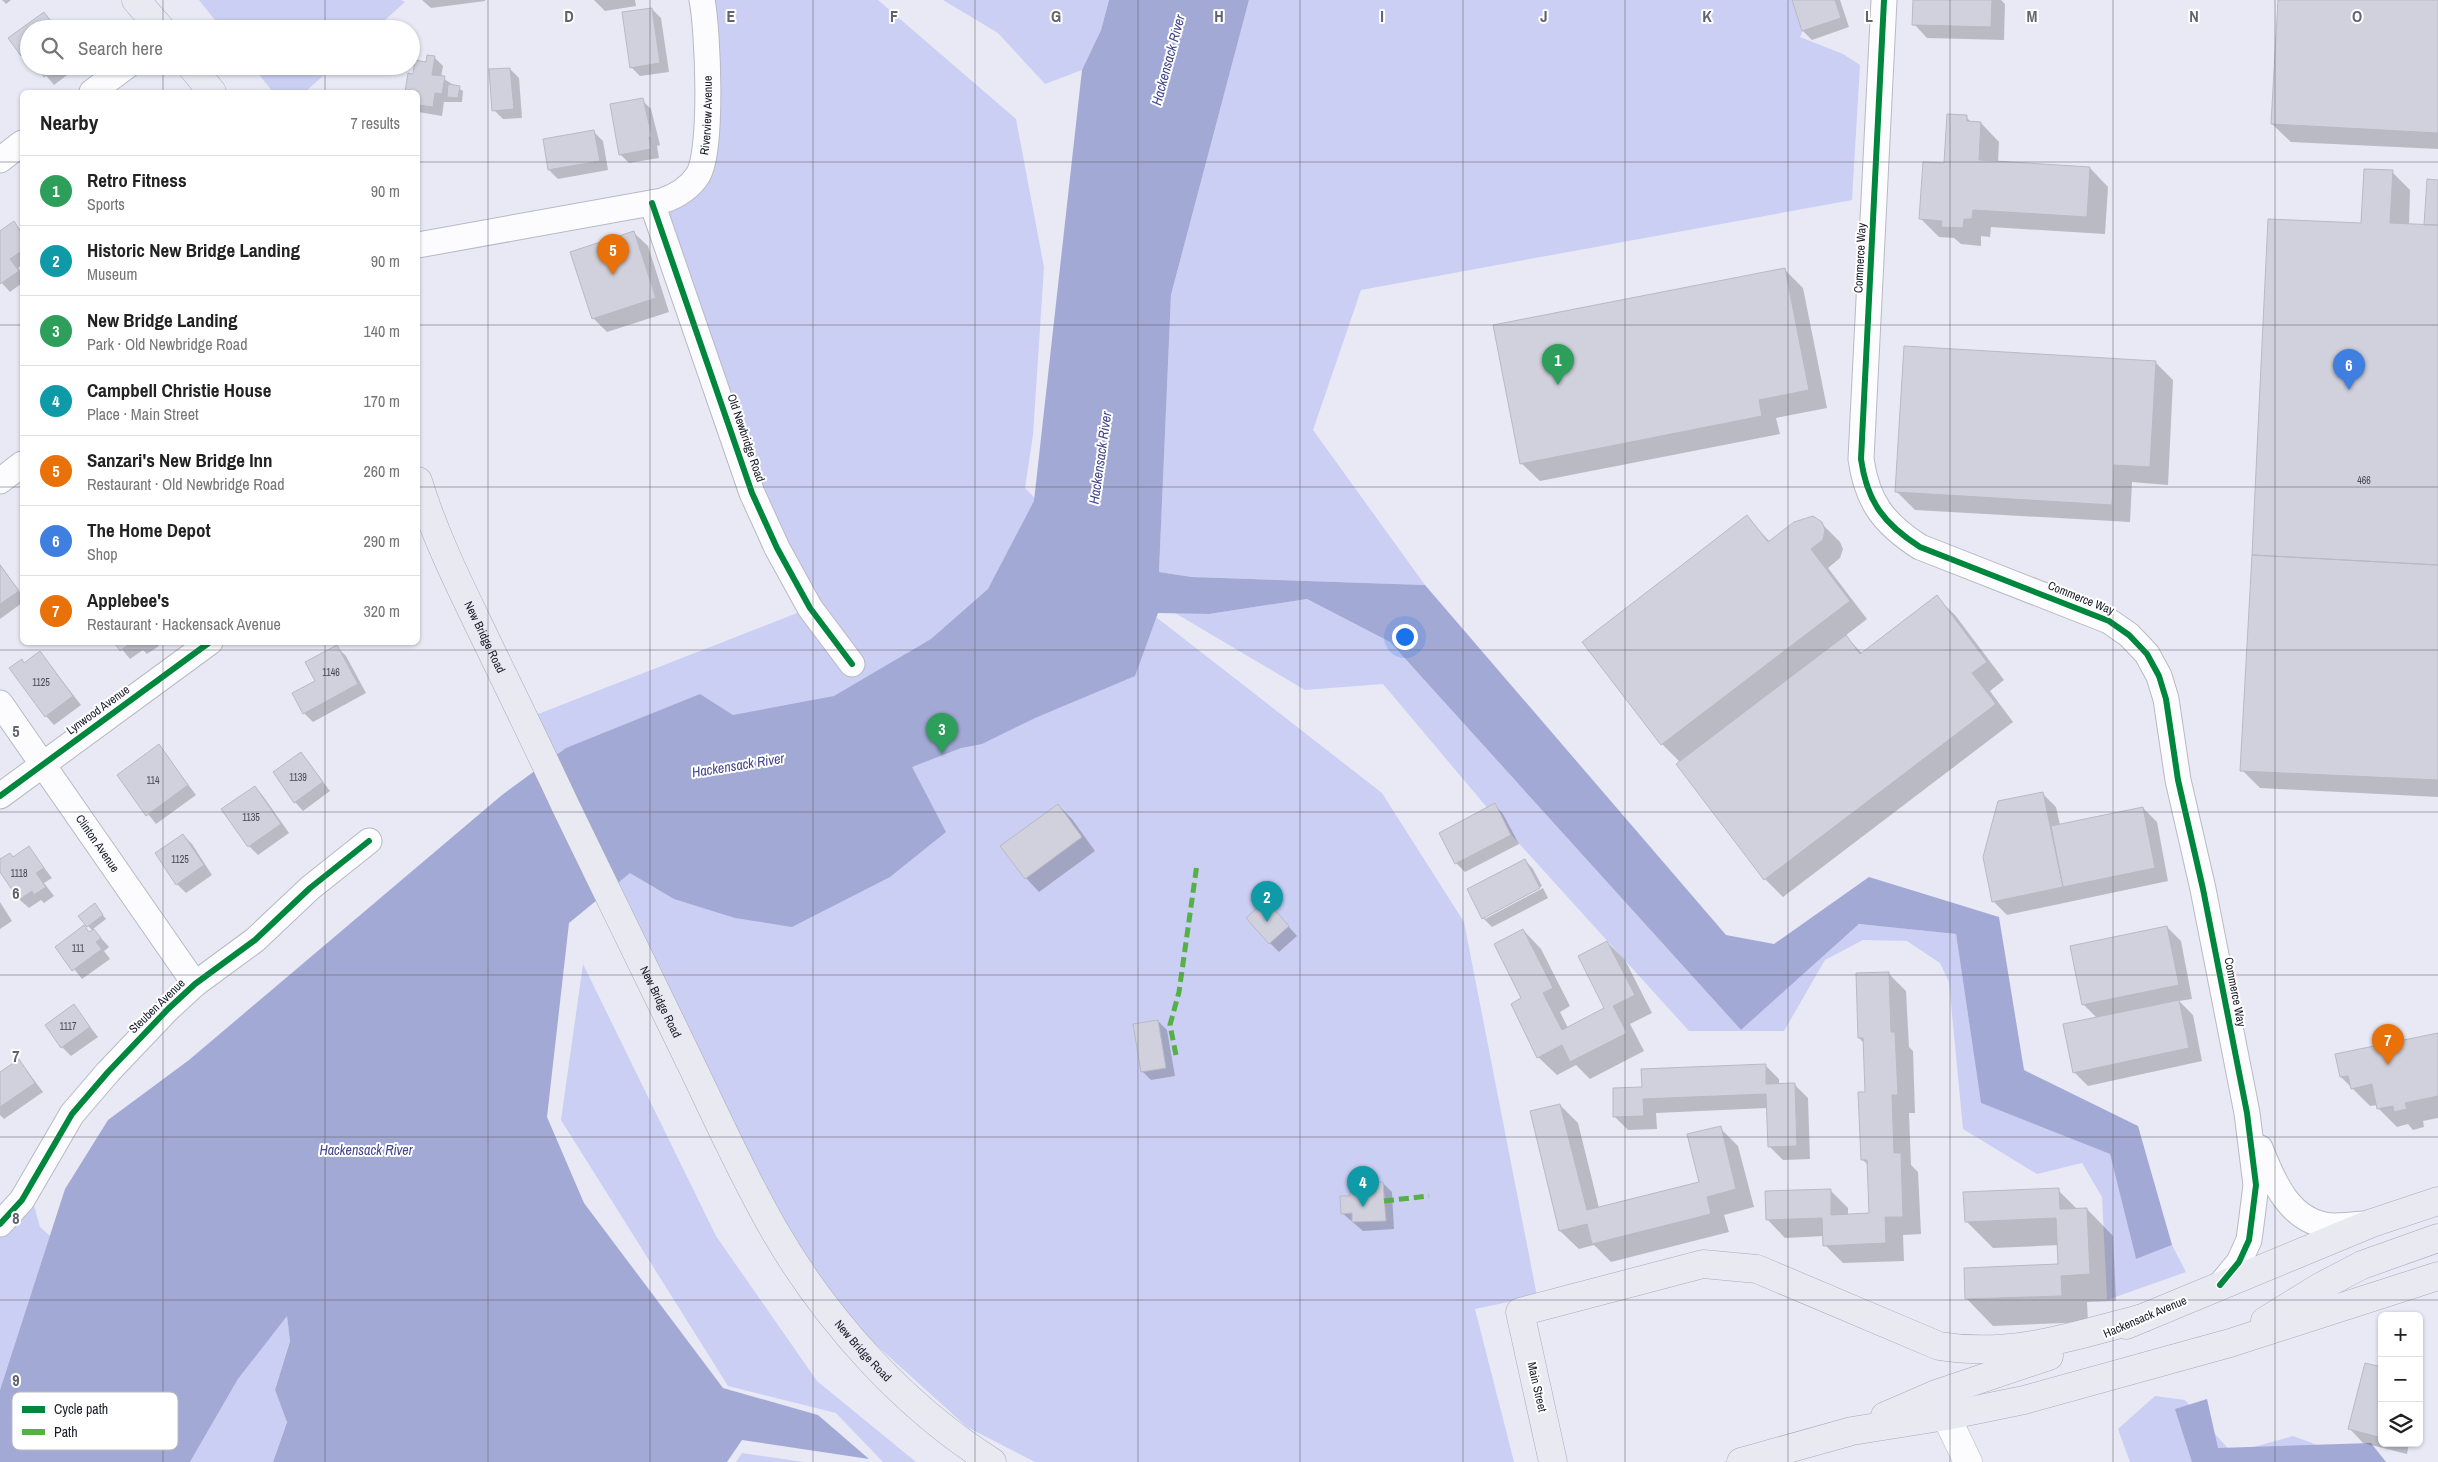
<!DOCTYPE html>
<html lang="en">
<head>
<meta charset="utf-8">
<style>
	:root { --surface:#fff; --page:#f2f2f2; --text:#222; --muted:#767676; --line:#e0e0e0; --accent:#0f766e }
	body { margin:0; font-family:"Archivo Narrow",sans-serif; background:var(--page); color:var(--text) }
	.controls { position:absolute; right:15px; bottom:15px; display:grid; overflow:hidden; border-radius:8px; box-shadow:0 1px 4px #0004 }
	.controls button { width:45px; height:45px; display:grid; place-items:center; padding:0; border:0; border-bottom:1px solid var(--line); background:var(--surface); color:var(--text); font:25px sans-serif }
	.you { position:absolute; left:1404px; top:636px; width:18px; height:18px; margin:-12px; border:4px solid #fff; border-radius:50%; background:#1a73e8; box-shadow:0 0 0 8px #1a73e833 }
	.badge { display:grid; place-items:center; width:32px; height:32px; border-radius:50%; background:var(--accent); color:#fff; font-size:16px; font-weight:700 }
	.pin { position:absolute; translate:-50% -41px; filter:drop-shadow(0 1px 2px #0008) }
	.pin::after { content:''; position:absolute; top:26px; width:18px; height:15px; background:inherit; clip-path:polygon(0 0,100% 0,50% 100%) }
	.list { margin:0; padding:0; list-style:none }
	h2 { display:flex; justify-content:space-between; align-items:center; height:65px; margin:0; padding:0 20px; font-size:21px }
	h2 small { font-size:16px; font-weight:400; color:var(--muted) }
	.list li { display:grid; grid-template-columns:32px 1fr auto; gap:15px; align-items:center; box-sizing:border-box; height:70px; padding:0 20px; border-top:1px solid var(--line) }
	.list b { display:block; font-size:19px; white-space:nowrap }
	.list p { margin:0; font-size:16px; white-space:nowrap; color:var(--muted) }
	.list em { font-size:16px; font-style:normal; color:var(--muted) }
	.icon { flex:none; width:28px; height:28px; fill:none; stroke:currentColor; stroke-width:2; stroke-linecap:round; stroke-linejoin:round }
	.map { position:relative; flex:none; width:2438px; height:1462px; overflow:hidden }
	.search { position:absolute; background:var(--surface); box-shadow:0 1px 4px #0004; left:20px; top:20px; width:400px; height:55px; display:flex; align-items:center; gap:12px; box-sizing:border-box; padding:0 18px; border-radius:28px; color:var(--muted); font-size:19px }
	.panel { position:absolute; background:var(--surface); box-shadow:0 1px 4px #0004; left:20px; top:90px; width:400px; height:555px; border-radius:8px }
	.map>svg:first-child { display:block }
	.green { fill:#cbcff3 }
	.water { fill:#a3a9d5 }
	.shadow { fill:#0003 }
	.building { fill:#d0d1dd; stroke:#b8b9c5 }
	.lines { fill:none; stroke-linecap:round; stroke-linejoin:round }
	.minor-casing { stroke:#b8b9c5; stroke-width:27 }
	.tertiary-casing { stroke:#b8b9c5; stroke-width:29 }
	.primary-casing { stroke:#a8a9b9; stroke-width:29 }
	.minor { stroke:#fcfcfe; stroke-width:25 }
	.tertiary { stroke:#fcfcfe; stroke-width:28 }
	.primary { stroke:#e9e9f1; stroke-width:28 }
	.quiet { stroke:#55b145; stroke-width:5; stroke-dasharray:10 5; stroke-linecap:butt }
	.cycleway-casing { stroke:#fff; stroke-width:9 }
	.cycleway { stroke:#00873e; stroke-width:6 }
	.grid { fill:none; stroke:#61636f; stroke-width:1; stroke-opacity:0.55 }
	.labels { text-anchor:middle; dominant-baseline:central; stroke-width:4; stroke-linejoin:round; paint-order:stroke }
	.number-label { font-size:10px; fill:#474854 }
	.street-label { font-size:12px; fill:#191b27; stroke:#fff }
	.water-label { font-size:14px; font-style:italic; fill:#42458d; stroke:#fff }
	.key { fill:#fff; stroke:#babbbe; stroke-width:1 }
	.key-label { font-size:14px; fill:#191b27 }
	.grid-label { font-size:16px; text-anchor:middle; font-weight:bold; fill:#61636f; stroke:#fff; stroke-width:4; stroke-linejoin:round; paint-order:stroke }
</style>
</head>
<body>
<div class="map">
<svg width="2438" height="1462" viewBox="0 0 2438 1462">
	<rect width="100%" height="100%" fill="#e8e9f5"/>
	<path class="green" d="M199 0H401L405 2 375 29H222Z
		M702 0H878L1016 119 1044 267 1033 435 1025 488 1138 603 1382 793 1464 922 1537 1296 1475 1309 1514 1462H1035L967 1427 863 1333 779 1222 533 716 810 608 652 203 699 174Z
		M943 0H1109L1101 30 1082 70 1045 84 998 33Z
		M1249 0H1816L1800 37 1843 54 1860 65 1852 200 1361 290 1313 430 1425 585 1192 577 1159 572 1171 295Z
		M252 66H334L305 92H273Z
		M1307 599 1390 642 1741 1030 1859 924 1956 934 1981 1103 2110 1154 2136 1259 2172 1245 2186 1272 2107 1300 2102 1197 2082 1163 2037 1174 1963 1129 1949 982 1940 963 1907 941 1863 940 1825 960 1784 1031H1689L1495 817 1383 684 1305 690 1175 613 1209 614Z
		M583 964 716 1236 817 1381 916 1462H883L836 1413 728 1386 561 1120Z
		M33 1202 40 1227 50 1236 0 1390V1234Z
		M287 1315 290 1340 275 1390 287 1421 273 1462H190L238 1379Z
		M2155 1396 2185 1400 2232 1453 2293 1436 2363 1462H2130L2118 1429Z
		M742 1453 804 1462H736Z"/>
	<path class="water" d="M1109 0H1249L1171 295 1159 572 1192 577 1425 585 1726 935 1774 944 1869 877 1999 917 2024 1070 2138 1126 2172 1245 2136 1259 2110 1154 1981 1103 1956 934 1859 924 1741 1030 1390 642 1307 599 1209 614 1158 613 1135 676 1035 718 982 744 961 748 912 767 946 832 890 877 792 927 735 918 674 899 630 873 569 923 547 1117 584 1203 723 1388 818 1415 869 1459 742 1440 727 1462H273L287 1422 275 1390 290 1341 287 1316 238 1379 190 1462H0V1390L65 1189 108 1120 189 1060 502 795 566 748 700 694 733 715 834 696 931 639 988 589 1034 501 1082 70 1101 30Z
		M2207 1399 2218 1448 2371 1443 2386 1462H2192L2175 1409Z"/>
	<path class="shadow" d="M2 0H11L6 4Z
		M422 0H485V1L431 8Z
		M594 0H635L636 6 605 11Z
		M1793 0H1840L1849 27 1812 40 1803 31Z
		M1933 0H2001L2005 4 2004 40 1927 38 1914 24Z
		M2280 0H2438V149L2291 142 2272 124Z
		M652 9 661 18 669 72 640 76 631 67Z
		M44 14 58 29H29V62L10 39Z
		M434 57 443 66 441 77 463 91 462 102H444L442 116 418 112V92H406L409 74 414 75Z
		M38 66H79L54 85Z
		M510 69 519 78 522 118 503 119 494 110Z
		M642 100 651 109 660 145 657 146 659 158 629 163 620 154Z
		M1966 117 1972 123H1981L1999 142 1998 163 2090 168 2108 187 2105 234 1991 227 1990 237 1981 236V246L1961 244 1954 238 1939 237 1921 219Z
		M594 132 603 141 608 170 558 179 549 170 544 140Z
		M2392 172 2410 190 2409 225 2425 226 2438 181V797L2260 788 2242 770 2362 225Z
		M14 223 22 232V265L18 268 22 274V283L10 292 0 281V232Z
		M634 233 648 246 669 312 607 332 593 318Z
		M1785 270 1803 288 1827 408 1776 418 1780 434 1540 481 1521 463Z
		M2155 362 2173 380 2168 485 2132 482 2130 522 1915 510 1897 492Z
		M1747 517 1770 542 1821 523 1840 542 1843 549 1840 558 1828 568 1867 619 1845 636 1862 653 1936 597 1955 615 2004 680 1990 691 2013 722 1783 897 1765 879 1678 765 1681 763 1662 744Z
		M0 564 22 595V603L0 619Z
		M116 642H156L159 646 147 654 143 650 130 659Z
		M337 647 346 656 366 693 313 722 304 713Z
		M40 652 81 705 54 725 46 716 25 664Z
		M159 746 196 795 156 824 118 776Z
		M301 753 330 791 303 811 295 802Z
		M255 787 263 796 289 833 258 855 249 846Z
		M2043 794 2056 807 2060 825 2143 808 2157 822 2168 881 2007 915 1993 901Z
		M1058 805 1072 819 1095 851 1039 892 1026 878Z
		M1495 805 1503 814 1519 844 1465 872 1456 863 1441 833Z
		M183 835 192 844 212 875 186 893 177 884Z
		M29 848 52 878 44 883 54 896 44 903 41 900 29 908 20 900 0 870V861L14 858Z
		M1525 860 1533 869 1542 886 1485 916V919L1543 888 1548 898 1492 927 1483 918Z
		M0 902 12 921 0 929Z
		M95 905 106 919 93 929 109 947 104 951 110 959 82 979 57 947 93 931 88 926Z
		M1275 911 1297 936 1279 952 1270 943Z
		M2167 927 2181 941 2192 999 2179 1001 2193 1015 2202 1061 2088 1086 2074 1072 2097 1018 2083 1004Z
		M1523 930 1541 949 1570 1006 1560 1012 1568 1028 1606 1009 1607 942 1625 960 1652 1013 1630 1024 1644 1051 1590 1079 1576 1065 1557 1075 1538 1057 1523 999Z
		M1888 973 1906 991 1909 1047 1913 1051 1915 1113H1909L1911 1165 1918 1172 1921 1234 1903 1235 1904 1261 1843 1263 1825 1245 1824 1236 1785 1238 1767 1219 1830 1190 1848 1208V1215L1871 1214 1869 1166 1862 1159 1866 1093 1864 1043 1859 1038Z
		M74 1006 98 1037 71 1056 62 1047Z
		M1158 1021 1167 1030 1175 1076 1151 1080 1142 1071Z
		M2438 1034V1118L2423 1121 2424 1127 2413 1130 2408 1124 2397 1127 2378 1108V1105L2370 1106 2341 1077Z
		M19 1060 43 1092 4 1119 0 1115V1073Z
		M1765 1065 1779 1079V1084H1794L1808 1098 1810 1159 1783 1160 1769 1146 1767 1108 1656 1113 1657 1129 1628 1130 1615 1117 1643 1088Z
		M1560 1105 1578 1123 1599 1208 1701 1183 1720 1128 1738 1146 1754 1207 1724 1215 1729 1232 1611 1262 1594 1245 1579 1249 1560 1231Z
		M1383 1183 1392 1192 1394 1229 1363 1231 1342 1213 1352 1197Z
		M2058 1190 2078 1210 2087 1209 2113 1236 2116 1301 2087 1302 2088 1322 1993 1326 1967 1299 2060 1265 2059 1245 1993 1248 1966 1221Z
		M2382 1368V1443H2409L2407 1454 2363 1443 2350 1429Z
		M2419 1385 2423 1389 2419 1403Z"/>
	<path class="building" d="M1792 0H1835L1841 18 1802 31Z
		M1913 0H1992L1991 27 1912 25Z
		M2278 0H2438V133L2271 124Z
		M652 8 660 63 630 68 622 12Z
		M44 12 57 29H29V56L26 52 21 56 8 38Z
		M427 55 435 56 432 75 445 76 442 94 435 93 433 107 418 105V92H405L408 73 413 74 415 60 426 62Z
		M37 66H59L44 77Z
		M510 68 514 109 492 111 489 69Z
		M448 84 460 86 458 98 447 97Z
		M643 98 652 137H649L651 149 619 155 610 104Z
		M1947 114 1967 115V121L1981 122 1979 160 2090 167 2087 217 1973 210 1972 219H1964L1963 228 1941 227 1942 221 1919 219 1923 162 1944 163Z
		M594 130 600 161 548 170 543 139Z
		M2364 169 2393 170 2390 223 2438 225V565L2252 555 2268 219 2361 223Z
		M2427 179 2438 180V225H2424Z
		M14 221 22 234V251L10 259 19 271 0 284V231Z
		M634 231 656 298 592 319 570 252Z
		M1785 268 1809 390 1759 400 1762 416 1520 464 1493 325Z
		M1904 346 2156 361 2150 467 2114 465 2112 505 1895 492Z
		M1747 515 1768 542 1794 522 1813 516 1822 522 1825 530 1823 540 1811 549 1850 601 1661 745 1582 642Z
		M2252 555 2438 565V780L2240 771Z
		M0 565 19 591 0 604Z
		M1937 595 1987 662 1972 673 1996 704 1764 880 1676 764 1846 635 1860 654Z
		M114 642H132L120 651Z
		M337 645 358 684 303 714 292 693 315 681 305 662Z
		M40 651 73 696 45 717 9 668 22 659 24 663Z
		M159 744 188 785 146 816 117 775Z
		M301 752 323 782 294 803 273 772Z
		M255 786 281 824 248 847 221 809Z
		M2043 792 2063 887 1992 902 1983 857 1998 801Z
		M1495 803 1511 835 1455 864 1439 833Z
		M1058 804 1082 837 1025 879 1000 846Z
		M2143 807 2155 868 2063 887 2051 826Z
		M183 834 204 865 176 885 155 853Z
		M29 846 44 868 36 873 46 887 34 895 32 891 19 900 0 872V859L10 853 13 857Z
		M1525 859 1540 888 1482 919 1467 889Z
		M1266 900 1289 926 1269 944 1246 918Z
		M95 903 103 915 87 927 78 916Z
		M84 925 89 932 94 929 101 938 96 942 102 949 72 971 55 947Z
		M2167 926 2179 985 2082 1005 2070 946Z
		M1523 929 1553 988 1543 993 1562 1030 1604 1008 1578 956 1607 941 1635 995 1613 1006 1627 1033 1570 1062 1562 1045 1537 1058 1511 1004 1521 998 1494 944Z
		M1889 972 1891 1032H1895L1898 1095H1892L1894 1153H1901L1903 1217H1885L1886 1243 1823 1246 1822 1218 1766 1220 1765 1191 1831 1189V1215L1869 1213 1867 1160H1861L1858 1092H1865L1863 1038H1858L1856 973Z
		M2179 1000 2189 1048 2073 1073 2063 1024Z
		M74 1004 90 1027 61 1048 45 1025Z
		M1158 1020 1166 1068 1141 1072 1133 1024Z
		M2438 1033V1096L2405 1103 2407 1109 2394 1112 2393 1106 2377 1109 2372 1084 2351 1089 2348 1076 2340 1077 2335 1054Z
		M19 1059 35 1083 0 1107V1072Z
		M1766 1064V1084L1795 1083 1797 1146 1768 1147 1766 1094 1643 1099 1644 1116 1613 1117V1088L1642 1087 1641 1069Z
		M1560 1104 1587 1210 1699 1182 1687 1134 1721 1126 1736 1189 1707 1197 1711 1214 1592 1244 1587 1224 1559 1231 1530 1111Z
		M1383 1182 1386 1221 1352 1222V1213L1341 1214 1340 1196H1350V1184Z
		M2059 1188 2060 1209 2087 1208 2090 1274 2061 1276 2062 1296 1965 1299 1964 1268 2058 1264 2056 1218 1965 1222 1963 1192Z
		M2365 1363 2382 1367V1438L2348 1429Z"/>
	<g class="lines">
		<g class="minor-casing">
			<g id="minor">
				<path d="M1884 0 1861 459C1867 502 1884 524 1920 547L2109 621 2129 635 2147 654 2159 676 2166 699 2178 780 2203 889 2247 1113 2256 1185 2252 1217 2249 1240 2239 1262 2220 1285"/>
				<path d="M92 92 127 66"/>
				<path d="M0 160 22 143"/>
				<path d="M652 203 752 493 777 548 810 608 852 664"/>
				<path id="s1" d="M418 245 662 201C677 196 689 189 698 175 713 151 708 30 702 0"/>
				<path d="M0 481 22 464"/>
				<path id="s2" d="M0 703 195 984"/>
				<path d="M0 796 210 642"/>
				<path d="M2260 1148C2273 1181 2290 1224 2333 1226 2343 1226 2354 1225 2364 1224"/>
				<path d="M0 1224 22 1200 72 1114 108 1072 168 1009 195 984 255 940 310 888 369 841"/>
			</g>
		</g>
		<g class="tertiary-casing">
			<path id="tertiary" d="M1946 1416 1968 1462"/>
		</g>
		<g class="primary-casing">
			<g id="primary">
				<path d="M136 0 161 29"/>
				<path d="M191 66 212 92"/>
				<path id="s3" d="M418 481C435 537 461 588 486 640 513 696 540 751 566 807 607 892 648 977 690 1062 717 1118 742 1174 773 1228 825 1319 903 1406 992 1462"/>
				<path d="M2265 1321 2320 1287 2362 1265 2438 1238"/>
				<path d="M2126 1325 2372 1223 2438 1201"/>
				<path d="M1885 1416 1936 1394 2049 1356"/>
				<path d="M1553 1462 1520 1312 1703 1264 1757 1269 1939 1346C2013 1358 2073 1336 2143 1318"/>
				<path d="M1741 1462 1852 1431 1946 1416 2024 1400 2230 1343 2438 1276"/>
			</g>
		</g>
		<use href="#minor" class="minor"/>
		<use href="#tertiary" class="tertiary"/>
		<use href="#primary" class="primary"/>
		<path class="quiet" d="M1176 1055 1170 1025 1179 992 1197 864
			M1384 1201 1429 1196"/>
		<g class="cycleway-casing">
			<path id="cycleway" d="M1884 0 1861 459C1867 502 1884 524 1920 547L2109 621 2129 635 2147 654 2159 676 2166 699 2178 780 2203 889 2247 1113 2256 1185 2252 1217 2249 1240 2239 1262 2220 1285
				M652 203 752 493 777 548 810 608 852 664
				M0 796 210 642
				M0 1224 22 1200 72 1114 108 1072 168 1009 195 984 255 940 310 888 369 841"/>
		</g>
		<use href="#cycleway" class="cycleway"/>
	</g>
	<path class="grid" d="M163 0V29M325 0V29M488 0V1462M650 0V1462M813 0V1462M975 0V1462M1138 0V1462M1300 0V1462M1463 0V1462M1625 0V1462M1788 0V1462M1950 0V1462M2113 0V1462M2275 0V1462M163 66V92M325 66V92M0 162H22M418 162H2438M0 325H22M418 325H2438M0 487H22M418 487H2438M163 642V1462M325 642V1462M0 650H2438M0 812H2438M0 975H2438M0 1137H2438M0 1300H2438"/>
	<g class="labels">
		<g class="number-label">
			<text x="2364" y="480">466</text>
			<text x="331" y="672">1146</text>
			<text x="41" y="682">1125</text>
			<text x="298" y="777">1139</text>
			<text x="153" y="780">114</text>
			<text x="251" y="817">1135</text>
			<text x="180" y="859">1125</text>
			<text x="19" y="873">1118</text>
			<text x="78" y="948">111</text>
			<text x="68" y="1026">1117</text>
		</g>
		<g class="street-label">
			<text stroke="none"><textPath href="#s1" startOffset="354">Riverview Avenue</textPath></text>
			<text transform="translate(1860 258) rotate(-87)">Commerce Way</text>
			<text transform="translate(746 438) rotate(71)">Old Newbridge Road</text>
			<text transform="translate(2081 598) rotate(22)">Commerce Way</text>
			<text stroke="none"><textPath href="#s3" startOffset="170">New Bridge Road</textPath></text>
			<text transform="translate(98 710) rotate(-36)">Lynwood Avenue</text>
			<text stroke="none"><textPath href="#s2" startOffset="171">Clinton Avenue</textPath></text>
			<text transform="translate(2235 992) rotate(79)">Commerce Way</text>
			<text stroke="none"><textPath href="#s3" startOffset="575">New Bridge Road</textPath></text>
			<text transform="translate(157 1006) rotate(-44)">Steuben Avenue</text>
			<text transform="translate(2145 1317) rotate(-23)">Hackensack Avenue</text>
			<text stroke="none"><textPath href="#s3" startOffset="980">New Bridge Road</textPath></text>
			<text transform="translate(1537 1387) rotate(77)">Main Street</text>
		</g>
		<g class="water-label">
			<text transform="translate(1168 60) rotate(-75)">Hackensack River</text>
			<text transform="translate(1100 458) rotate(-82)">Hackensack River</text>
			<text transform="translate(738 765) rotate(-9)">Hackensack River</text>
			<text x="366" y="1150">Hackensack River</text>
		</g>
	</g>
	<rect x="12" y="1392" width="166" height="58" rx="8" class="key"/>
	<rect x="22" y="1406" width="23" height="7" fill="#00873e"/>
	<rect x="22" y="1429" width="23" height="6" fill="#55b145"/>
	<g class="key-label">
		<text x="54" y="1414">Cycle path</text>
		<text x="54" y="1437">Path</text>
	</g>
	<g class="grid-label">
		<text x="569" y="22">D</text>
		<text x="731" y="22">E</text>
		<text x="894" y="22">F</text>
		<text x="1056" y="22">G</text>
		<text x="1219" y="22">H</text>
		<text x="1382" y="22">I</text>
		<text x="1544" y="22">J</text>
		<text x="1707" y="22">K</text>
		<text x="1869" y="22">L</text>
		<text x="2032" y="22">M</text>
		<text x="2194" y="22">N</text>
		<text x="2357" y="22">O</text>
		<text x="16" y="737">5</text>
		<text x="16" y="899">6</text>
		<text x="16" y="1062">7</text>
		<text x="16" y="1224">8</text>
		<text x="16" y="1386">9</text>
	</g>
</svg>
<div class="controls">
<button>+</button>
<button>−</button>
<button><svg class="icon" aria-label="layers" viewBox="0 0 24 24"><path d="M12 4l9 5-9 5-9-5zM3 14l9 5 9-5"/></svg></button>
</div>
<div class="you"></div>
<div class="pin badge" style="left:1558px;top:385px;background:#2e9e5b">1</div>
<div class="pin badge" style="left:1267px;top:922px;background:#0f9aa8">2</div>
<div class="pin badge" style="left:942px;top:754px;background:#2e9e5b">3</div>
<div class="pin badge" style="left:1363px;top:1207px;background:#0f9aa8">4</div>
<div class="pin badge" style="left:613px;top:275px;background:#e8710a">5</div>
<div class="pin badge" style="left:2349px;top:390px;background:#3f7fe0">6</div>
<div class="pin badge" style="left:2388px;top:1065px;background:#e8710a">7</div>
<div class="search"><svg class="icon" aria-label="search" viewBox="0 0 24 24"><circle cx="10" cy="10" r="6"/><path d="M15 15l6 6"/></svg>Search here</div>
<section class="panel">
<h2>Nearby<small>7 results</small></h2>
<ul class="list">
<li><span class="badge" style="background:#2e9e5b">1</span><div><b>Retro Fitness</b><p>Sports</p></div><em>90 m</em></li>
<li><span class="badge" style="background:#0f9aa8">2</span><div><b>Historic New Bridge Landing</b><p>Museum</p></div><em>90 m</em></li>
<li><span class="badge" style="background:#2e9e5b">3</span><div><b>New Bridge Landing</b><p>Park · Old Newbridge Road</p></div><em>140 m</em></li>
<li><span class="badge" style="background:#0f9aa8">4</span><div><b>Campbell Christie House</b><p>Place · Main Street</p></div><em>170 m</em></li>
<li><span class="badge" style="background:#e8710a">5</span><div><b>Sanzari's New Bridge Inn</b><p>Restaurant · Old Newbridge Road</p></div><em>260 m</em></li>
<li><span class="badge" style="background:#3f7fe0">6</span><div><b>The Home Depot</b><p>Shop</p></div><em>290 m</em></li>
<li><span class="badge" style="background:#e8710a">7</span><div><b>Applebee's</b><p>Restaurant · Hackensack Avenue</p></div><em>320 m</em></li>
</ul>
</section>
</div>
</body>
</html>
